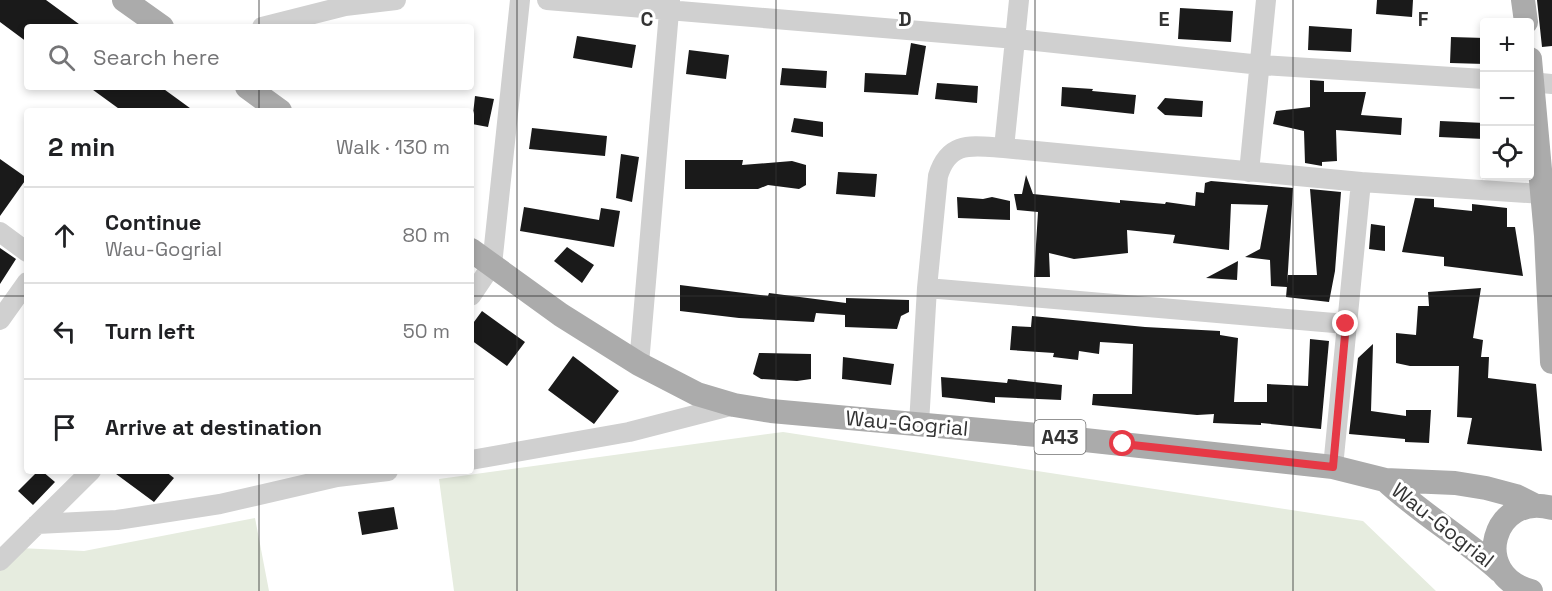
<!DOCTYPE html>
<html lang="en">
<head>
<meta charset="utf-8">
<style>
	:root { --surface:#fff; --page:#f6f6f6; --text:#202124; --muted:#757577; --line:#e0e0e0 }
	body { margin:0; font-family:"Space Grotesk",sans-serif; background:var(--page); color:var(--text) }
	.controls { position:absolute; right:18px; top:18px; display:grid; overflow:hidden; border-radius:6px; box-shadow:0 3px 9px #0003 }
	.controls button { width:54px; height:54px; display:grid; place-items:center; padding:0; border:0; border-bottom:2px solid var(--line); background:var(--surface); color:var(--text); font:30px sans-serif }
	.stop { position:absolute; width:18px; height:18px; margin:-14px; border:4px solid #e63946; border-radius:50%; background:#fff }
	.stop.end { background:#e63946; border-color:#fff; box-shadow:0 2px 6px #0008 }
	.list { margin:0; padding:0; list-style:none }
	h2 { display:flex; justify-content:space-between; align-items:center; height:78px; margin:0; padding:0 24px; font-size:26px }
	h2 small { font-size:20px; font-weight:400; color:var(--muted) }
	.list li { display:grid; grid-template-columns:39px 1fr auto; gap:18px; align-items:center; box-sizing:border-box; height:96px; padding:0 24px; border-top:2px solid var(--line) }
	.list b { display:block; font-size:22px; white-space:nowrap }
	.list p { margin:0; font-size:20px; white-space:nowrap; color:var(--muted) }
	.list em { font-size:20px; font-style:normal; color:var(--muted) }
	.icon { flex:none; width:33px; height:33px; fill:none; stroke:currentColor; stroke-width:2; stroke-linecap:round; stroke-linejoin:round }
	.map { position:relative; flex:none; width:1552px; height:591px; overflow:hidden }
	.search { position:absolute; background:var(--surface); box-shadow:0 3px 9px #0003; left:24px; top:24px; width:450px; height:66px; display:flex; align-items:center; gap:15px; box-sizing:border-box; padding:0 21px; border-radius:6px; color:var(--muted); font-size:22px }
	.panel { position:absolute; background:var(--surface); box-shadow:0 3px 9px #0003; left:24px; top:108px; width:450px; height:366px; border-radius:6px }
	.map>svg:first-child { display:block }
	.green { fill:#e6ecdf }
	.building { fill:#1a1a1a }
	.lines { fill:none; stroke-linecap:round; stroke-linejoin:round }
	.minor { stroke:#d0d0d0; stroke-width:20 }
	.major { stroke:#ababab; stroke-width:24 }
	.route { stroke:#e63946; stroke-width:8 }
	.grid { fill:none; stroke:#333; stroke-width:1.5; stroke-opacity:0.55 }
	.labels { text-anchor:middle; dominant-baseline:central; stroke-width:6; stroke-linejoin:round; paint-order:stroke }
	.shield { fill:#fff; stroke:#707070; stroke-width:1.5 }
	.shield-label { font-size:20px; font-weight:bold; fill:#333 }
	.street-label { font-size:21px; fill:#333; stroke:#fff }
	.grid-label { font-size:20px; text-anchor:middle; font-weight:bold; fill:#333; stroke:#fff; stroke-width:6; stroke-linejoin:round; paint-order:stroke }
</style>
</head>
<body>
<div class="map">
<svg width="1552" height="591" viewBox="0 0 1552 591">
	<rect width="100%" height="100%" fill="#fff"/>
	<path class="green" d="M783 432 1363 521 1436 591H454L439 479Z
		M255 518 269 591H0V570L19 548 84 551Z"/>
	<path class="building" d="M0 0H46L83 27H27V42L0 22Z
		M1377 0H1413L1412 17 1376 14Z
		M1537 0H1552V46L1542 47Z
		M1180 8 1233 11 1231 42 1178 39Z
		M1309 26 1352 29 1351 52 1308 50Z
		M577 36 636 45 632 68 573 58Z
		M1451 37 1485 38V64L1450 63Z
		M911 43 926 46 918 95 864 92 865 73 906 75Z
		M689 50 729 55 726 79 686 74Z
		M782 68 827 71 826 88 780 85Z
		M1310 80 1324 81V92H1366L1361 115 1402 118 1401 135 1336 130 1337 161 1322 162V166L1305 163 1304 131 1273 124 1276 111 1310 107Z
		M937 83 978 86 977 103 935 99Z
		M89 87H161L194 111H122Z
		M1062 87 1093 89 1092 91 1136 95 1134 114 1061 106Z
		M475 96 494 99 488 127 472 124Z
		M1165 98 1203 101 1202 117 1165 115 1157 108Z
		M794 118 823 122V137L791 132Z
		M1440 121 1485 123 1484 139 1439 137Z
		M532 128 607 136 605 156 529 149Z
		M621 154 639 157 632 202 616 198Z
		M0 159 27 178 0 216Z
		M685 160H743L742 165 792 161 806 165V185L799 189 768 185 758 189H685Z
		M838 172 877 174 875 197 836 194Z
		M1026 175 1033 194 1120 203V200L1165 204 1166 202 1195 206 1196 192 1204 193 1205 183 1211 181 1293 188 1287 287 1271 286 1270 260 1245 257 1260 249 1268 205 1231 204 1229 250 1173 243 1175 235 1127 230 1128 253 1074 259 1049 253 1050 277H1034L1038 212 1017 210 1014 194H1022Z
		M1310 189 1341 192 1335 271 1329 302 1286 297 1288 275H1317Z
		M957 197 983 199 992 197 1010 201V220L958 218Z
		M1415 198 1434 199V207L1472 211V204L1507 208V227H1515L1523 276 1444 266V257L1402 252Z
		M524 207 599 220 601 208 620 211 614 247 520 231Z
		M1371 224 1385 226V251L1369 249Z
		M567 247 594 265 582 283 554 261Z
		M0 248 16 259 0 284Z
		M1238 261 1237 280 1206 278Z
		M680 285 768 296 769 293 846 303V298L909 300V312L901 316 897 329 845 327V315L816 313 814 322 739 318 680 311Z
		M1481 288 1473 338 1483 340 1481 357H1489L1488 378 1536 384 1542 451 1467 444 1472 418 1457 417 1459 366H1410L1396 363V333L1416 335 1418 306H1429L1428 292Z
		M482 311 525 342 507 366 471 340V326Z
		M1032 316 1145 327 1220 331V335L1238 338 1234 402H1267V384L1308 386 1310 339 1329 341 1321 429 1261 423V425L1213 423 1214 414 1197 415 1092 405 1093 394H1132L1133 344 1100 342 1099 354 1079 351 1078 360 1053 357 1054 353 1010 350 1012 326 1031 327Z
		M1373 344 1371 411 1406 416V410H1431L1429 443 1405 442V439L1349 434 1358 358Z
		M759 353 811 354V379L797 381 761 379 753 374Z
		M573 356 619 391 594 424 548 390Z
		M843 357 894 364 891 385 842 379Z
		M941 377 1007 383 1008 379 1062 385 1061 400 995 397V403L942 397Z
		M38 471H42L55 482 33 505 18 491Z
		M112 471H165L174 478 154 502Z
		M394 507 398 529 362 535 358 512Z"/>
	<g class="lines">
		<path class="minor" d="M547 0 1016 39 1261 65 1484 79
			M262 27 345 6 396 0
			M1530 82 1552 84
			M1004 148 1019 0
			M1249 172 1266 0
			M0 232 27 252
			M927 288 1346 324
			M471 296 492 265 520 0
			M0 320 27 282
			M639 364 670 0
			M919 424 927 288 938 176C949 140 972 146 1004 148L1361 182 1542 194
			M471 460 629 432 734 405
			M1333 467 1361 182
			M329 471 337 477 388 471
			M37 524 117 520 220 504 337 477
			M0 561 91 471"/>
		<path class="major" d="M124 0 162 27
			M1523 0 1526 22
			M1530 59 1546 236 1552 362
			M247 87 280 111
			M471 250 561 315 639 364 697 394 734 405 771 411 1048 436 1333 467 1385 480 1455 483 1486 488 1516 496 1534 505
			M1385 480C1420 513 1463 538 1500 571
			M1531 591C1469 575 1493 491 1552 508"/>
	</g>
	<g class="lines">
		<path class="route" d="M1123 444 1333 467 1346 324"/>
	</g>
	<path class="grid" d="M259 0V27M517 0V591M776 0V591M1035 0V591M1293 0V591M259 87V111M0 296H27M471 296H1552M259 471V591"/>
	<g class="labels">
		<rect class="shield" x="1034.5" y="420" width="51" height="34" rx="4.5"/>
		<g class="shield-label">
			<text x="1060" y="437">A43</text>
		</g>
		<g class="street-label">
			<text transform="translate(907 423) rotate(5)">Wau-Gogrial</text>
			<text transform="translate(1443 525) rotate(38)">Wau-Gogrial</text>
		</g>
	</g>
	<g class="grid-label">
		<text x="647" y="26">C</text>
		<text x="905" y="26">D</text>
		<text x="1164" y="26">E</text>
		<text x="1423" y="26">F</text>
	</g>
</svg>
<div class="controls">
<button>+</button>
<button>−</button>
<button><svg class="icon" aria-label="locate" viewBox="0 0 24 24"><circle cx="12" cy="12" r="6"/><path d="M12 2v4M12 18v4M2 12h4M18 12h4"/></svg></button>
</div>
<div class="stop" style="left:1123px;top:444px"></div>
<div class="stop end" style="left:1346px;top:324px"></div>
<div class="search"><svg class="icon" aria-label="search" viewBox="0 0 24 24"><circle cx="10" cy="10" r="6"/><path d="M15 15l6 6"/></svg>Search here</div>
<section class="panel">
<h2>2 min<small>Walk · 130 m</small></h2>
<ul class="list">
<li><svg class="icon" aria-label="ahead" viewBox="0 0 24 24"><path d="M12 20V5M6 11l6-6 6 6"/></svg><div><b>Continue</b><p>Wau-Gogrial</p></div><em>80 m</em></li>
<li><svg class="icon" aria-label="left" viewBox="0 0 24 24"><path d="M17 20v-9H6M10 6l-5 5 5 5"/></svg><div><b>Turn left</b></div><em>50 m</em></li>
<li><svg class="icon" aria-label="arrive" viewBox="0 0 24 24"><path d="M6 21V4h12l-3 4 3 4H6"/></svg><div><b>Arrive at destination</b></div></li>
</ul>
</section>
</div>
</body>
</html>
